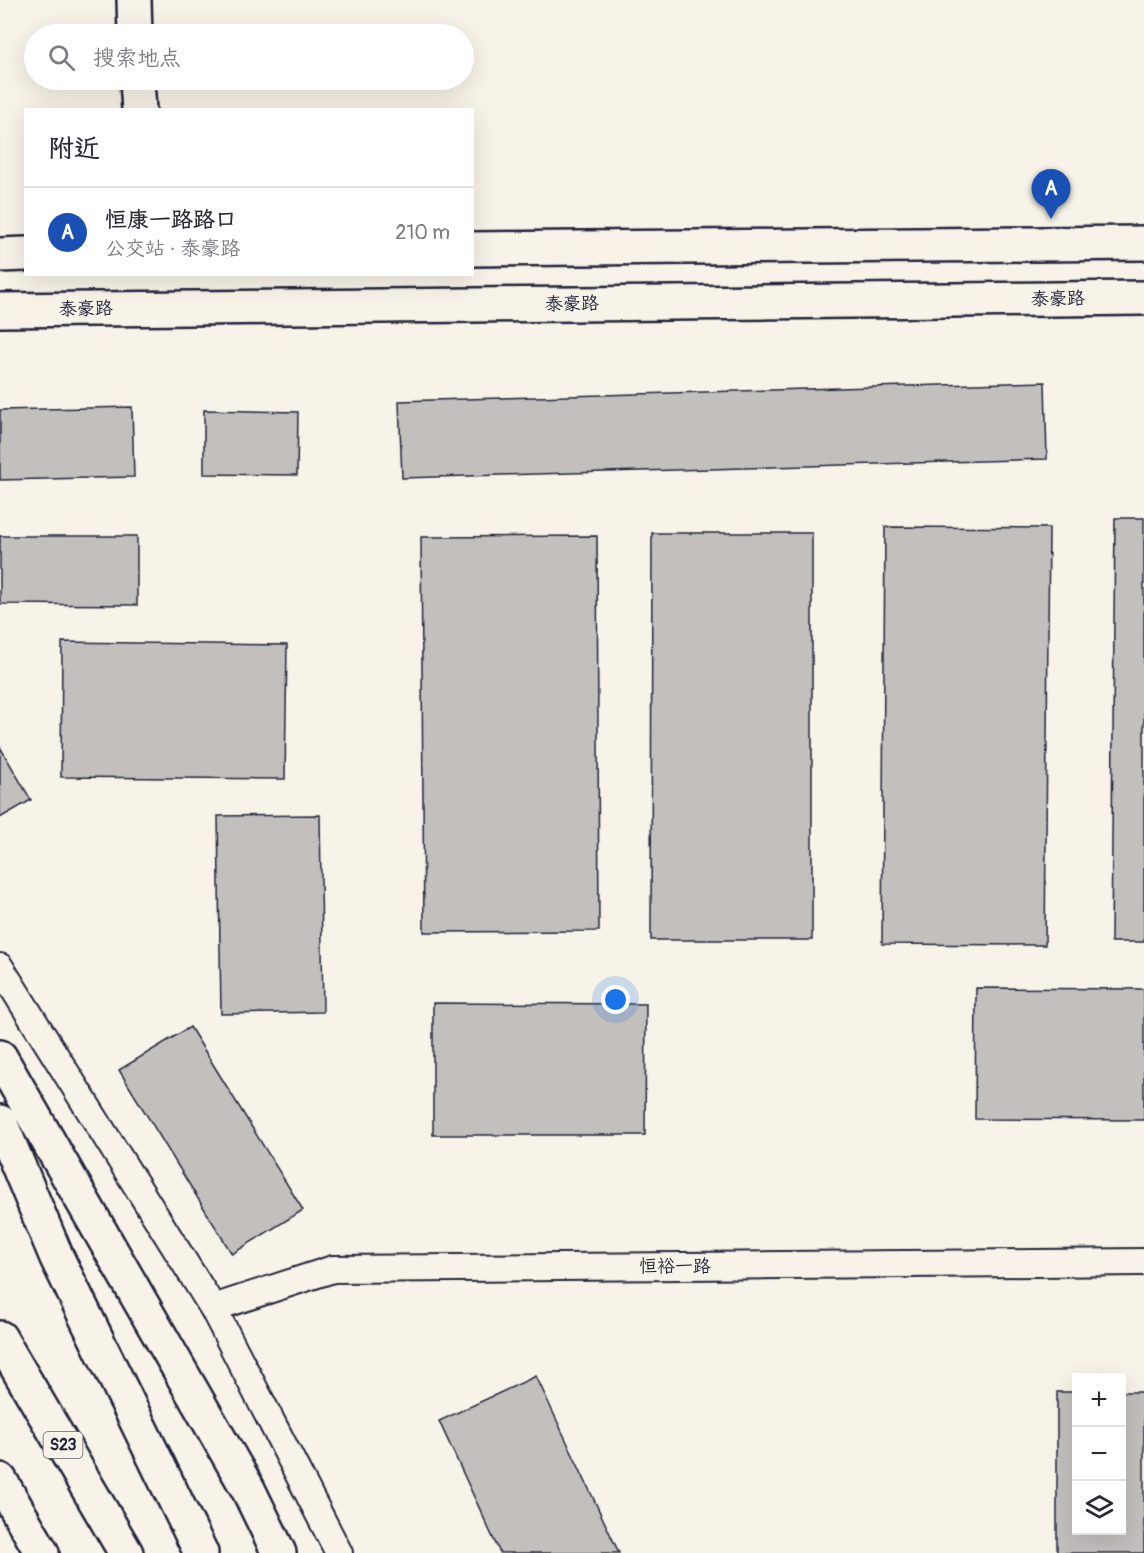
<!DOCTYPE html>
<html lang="zh">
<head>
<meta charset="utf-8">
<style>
	:root { --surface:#fff; --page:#f2f2f3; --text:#2b2b33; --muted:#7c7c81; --line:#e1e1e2; --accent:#22223b }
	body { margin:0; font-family:Pangolin,"LXGW WenKai TC",sans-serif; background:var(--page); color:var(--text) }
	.controls { position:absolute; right:18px; bottom:18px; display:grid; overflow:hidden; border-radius:0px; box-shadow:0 6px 24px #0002 }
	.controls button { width:54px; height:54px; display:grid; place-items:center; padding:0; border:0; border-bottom:2px solid var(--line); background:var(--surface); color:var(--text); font:30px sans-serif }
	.you { position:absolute; left:616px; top:1000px; width:21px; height:21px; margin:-15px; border:4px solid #fff; border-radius:50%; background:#1a73e8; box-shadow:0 0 0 9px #1a73e833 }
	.badge { display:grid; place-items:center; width:39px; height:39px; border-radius:50%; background:var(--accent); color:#fff; font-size:20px; font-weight:700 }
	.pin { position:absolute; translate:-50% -50px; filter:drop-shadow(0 2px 3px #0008) }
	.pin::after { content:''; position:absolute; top:32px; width:21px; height:18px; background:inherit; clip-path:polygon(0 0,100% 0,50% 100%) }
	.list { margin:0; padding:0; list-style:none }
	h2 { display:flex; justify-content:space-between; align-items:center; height:78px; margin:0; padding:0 24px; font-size:26px }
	h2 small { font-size:20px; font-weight:400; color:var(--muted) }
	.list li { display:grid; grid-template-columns:39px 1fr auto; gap:18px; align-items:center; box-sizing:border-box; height:90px; padding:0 24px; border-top:2px solid var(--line) }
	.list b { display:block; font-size:22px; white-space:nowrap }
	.list p { margin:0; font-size:20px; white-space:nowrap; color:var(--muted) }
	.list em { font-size:20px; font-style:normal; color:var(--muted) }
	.icon { flex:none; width:33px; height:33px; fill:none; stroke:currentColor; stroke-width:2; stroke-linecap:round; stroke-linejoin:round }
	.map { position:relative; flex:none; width:1144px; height:1553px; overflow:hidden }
	.search { position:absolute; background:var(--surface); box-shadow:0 6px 24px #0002; left:24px; top:24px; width:450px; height:66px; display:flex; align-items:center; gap:15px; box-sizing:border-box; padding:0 21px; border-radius:33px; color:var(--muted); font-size:22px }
	.panel { position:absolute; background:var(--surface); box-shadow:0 6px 24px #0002; left:24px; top:108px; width:450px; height:168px; border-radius:0px }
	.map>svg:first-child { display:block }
	.building { fill:#c2bfbd; stroke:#22223b; stroke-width:1.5 }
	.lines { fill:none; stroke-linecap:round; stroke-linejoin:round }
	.street-casing { stroke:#22223b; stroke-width:30 }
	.secondary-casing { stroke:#22223b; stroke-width:38 }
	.highway-casing { stroke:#22223b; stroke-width:38 }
	.street { stroke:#f7f3e8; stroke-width:26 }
	.secondary { stroke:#f7f3e8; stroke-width:33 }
	.highway { stroke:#f7f3e8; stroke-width:33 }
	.labels { text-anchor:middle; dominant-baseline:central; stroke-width:4.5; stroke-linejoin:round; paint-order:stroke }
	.shield { fill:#f7f3e8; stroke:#62616f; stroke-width:1.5 }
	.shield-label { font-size:16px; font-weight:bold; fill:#22223b }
	.street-label { font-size:18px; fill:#22223b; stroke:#f7f3e8 }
</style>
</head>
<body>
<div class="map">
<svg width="1144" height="1553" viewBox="0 0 1144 1553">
	<rect width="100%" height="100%" fill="#f7f3e8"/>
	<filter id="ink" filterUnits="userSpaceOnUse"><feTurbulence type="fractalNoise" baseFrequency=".0167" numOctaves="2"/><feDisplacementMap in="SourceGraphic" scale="12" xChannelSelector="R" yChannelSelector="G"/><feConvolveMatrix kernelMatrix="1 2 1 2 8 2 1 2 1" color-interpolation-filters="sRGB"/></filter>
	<g filter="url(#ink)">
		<path class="building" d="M1045 382 1047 459 402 478 399 401Z
			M132 407 134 477 0 480V410Z
			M204 410 298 412 297 475 204 474Z
			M1115 518H1144V942H1111Z
			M885 527 1049 528 1045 945 882 944Z
			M652 533H812V940H651Z
			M0 536H137V605L0 604Z
			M597 536 599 931 424 932 421 537Z
			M62 642 287 645 285 779 61 777Z
			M0 747 31 800 0 818Z
			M320 815 323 1012 221 1014 218 816Z
			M976 988 1144 989V1120L975 1119Z
			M433 1003 646 1004 645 1135H433Z
			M190 1027 303 1210 232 1254 119 1070Z
			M536 1376 619 1553H500L439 1421Z
			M1057 1392H1076V1530H1122V1392H1144V1553H1057Z"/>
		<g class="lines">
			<g class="street-casing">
				<path id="street" d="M0 967 213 1308 339 1553
					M213 1308 333 1269 1144 1262"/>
			</g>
			<g class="secondary-casing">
				<path id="secondary" d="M134 0 135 34
					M137 80 139 110
					M472 249 1144 243
					M0 255 26 254
					M0 310 1144 298
					M0 1057 248 1489 279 1553"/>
			</g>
			<g class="highway-casing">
				<path id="highway" d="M0 1122 57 1258 201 1553
					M0 1338 126 1553
					M0 1480 42 1553"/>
			</g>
			<use href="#street" class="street"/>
			<use href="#secondary" class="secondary"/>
			<use href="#highway" class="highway"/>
		</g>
	</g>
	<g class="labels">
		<rect class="shield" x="43.5" y="1432" width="39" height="26" rx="4.5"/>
		<g class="shield-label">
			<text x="63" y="1445">S23</text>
		</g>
		<g class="street-label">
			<text transform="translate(1058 299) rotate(-1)">泰豪路</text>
			<text transform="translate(572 304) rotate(-1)">泰豪路</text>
			<text transform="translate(86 309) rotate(-1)">泰豪路</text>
			<text x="675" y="1266">恒裕一路</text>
		</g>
	</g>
</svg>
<div class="controls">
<button>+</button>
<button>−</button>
<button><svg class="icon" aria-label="layers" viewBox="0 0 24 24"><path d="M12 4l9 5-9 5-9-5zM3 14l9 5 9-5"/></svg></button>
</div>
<div class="you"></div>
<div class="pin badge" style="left:1051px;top:219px;background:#1a4fb4">A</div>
<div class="search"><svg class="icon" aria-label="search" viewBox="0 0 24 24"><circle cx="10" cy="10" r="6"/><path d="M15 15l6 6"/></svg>搜索地点</div>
<section class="panel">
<h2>附近<small></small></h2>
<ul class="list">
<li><span class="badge" style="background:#1a4fb4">A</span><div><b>恒康一路路口</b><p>公交站 · 泰豪路</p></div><em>210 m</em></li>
</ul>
</section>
</div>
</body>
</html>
